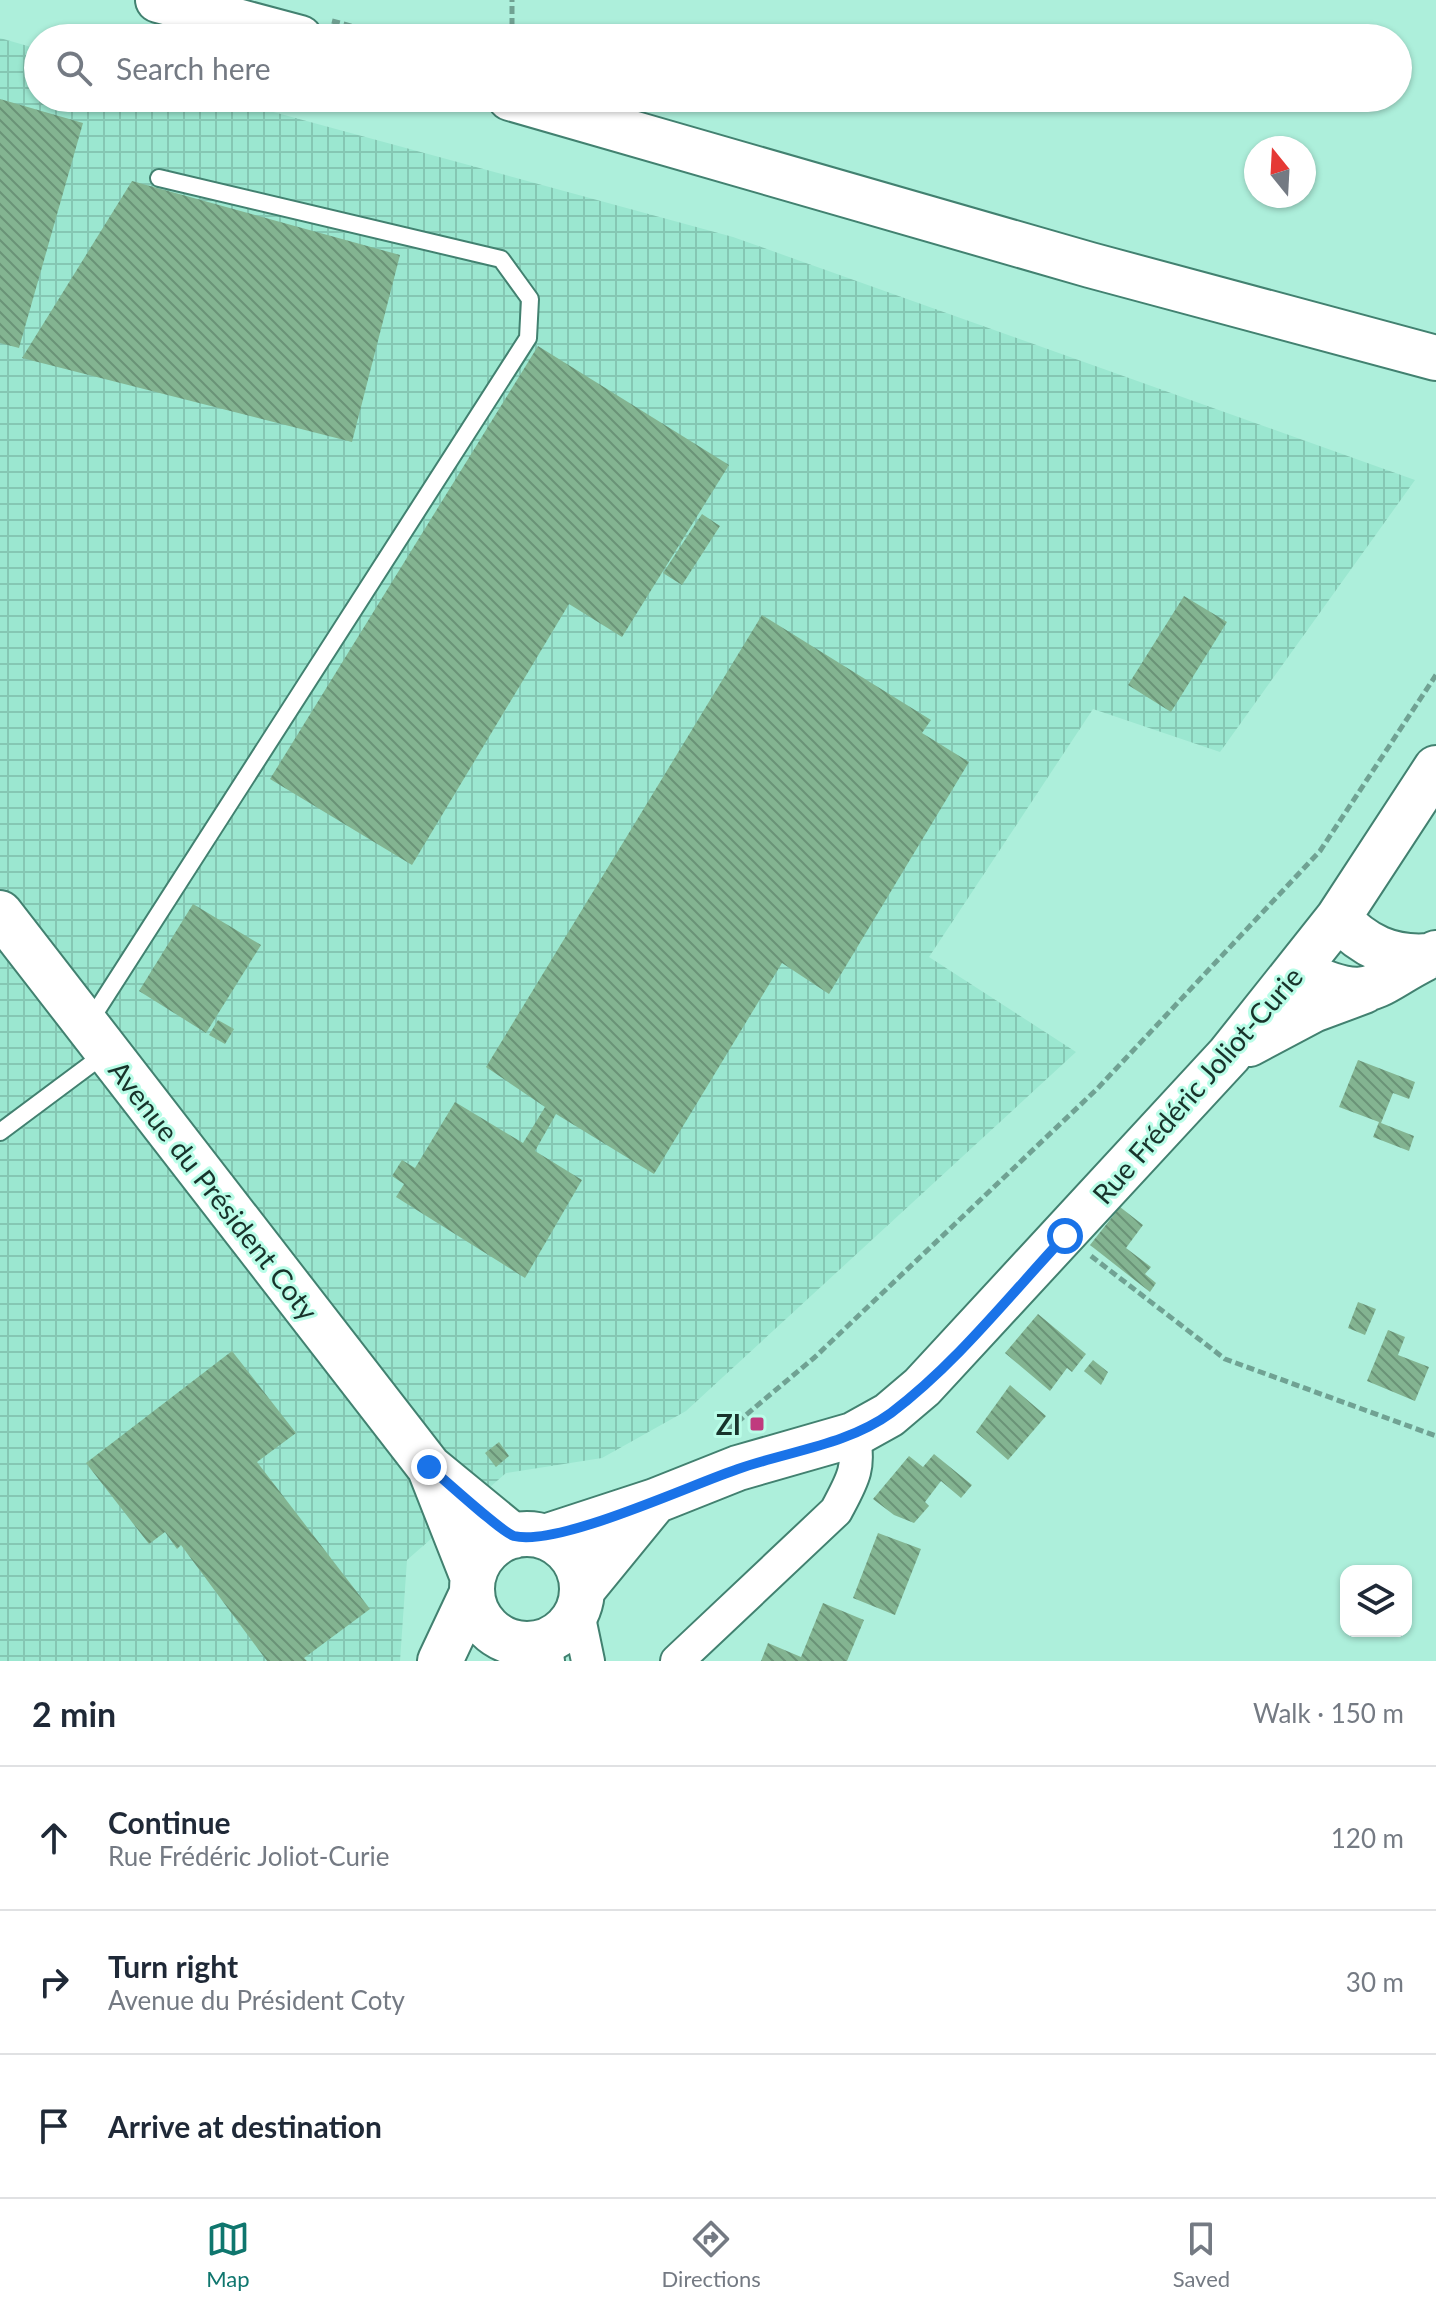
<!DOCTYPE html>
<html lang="en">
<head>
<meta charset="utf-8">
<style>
	:root { --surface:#fff; --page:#f2f2f3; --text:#1f2937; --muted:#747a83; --line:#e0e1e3; --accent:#0f766e }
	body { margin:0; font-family:Lato,sans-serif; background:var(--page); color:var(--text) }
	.controls { position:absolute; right:24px; bottom:24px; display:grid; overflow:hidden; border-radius:16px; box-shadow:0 2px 6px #0004 }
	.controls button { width:72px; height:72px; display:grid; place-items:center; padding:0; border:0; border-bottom:2px solid var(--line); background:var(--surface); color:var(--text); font:40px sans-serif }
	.compass { position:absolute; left:1244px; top:136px; width:72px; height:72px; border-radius:50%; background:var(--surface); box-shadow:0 2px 6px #0004; rotate:342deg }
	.stop { position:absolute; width:24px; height:24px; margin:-18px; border:6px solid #1a73e8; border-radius:50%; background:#fff }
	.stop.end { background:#1a73e8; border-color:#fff; box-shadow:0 2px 8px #0008 }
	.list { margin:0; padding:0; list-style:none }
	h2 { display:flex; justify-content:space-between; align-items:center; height:104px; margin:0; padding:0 32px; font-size:34px }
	h2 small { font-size:26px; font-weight:400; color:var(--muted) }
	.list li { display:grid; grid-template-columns:52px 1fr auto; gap:24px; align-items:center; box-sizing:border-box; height:144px; padding:0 32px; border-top:2px solid var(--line) }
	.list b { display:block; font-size:30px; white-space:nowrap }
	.list p { margin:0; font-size:26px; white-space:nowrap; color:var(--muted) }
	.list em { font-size:26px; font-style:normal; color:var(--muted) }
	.icon { flex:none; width:44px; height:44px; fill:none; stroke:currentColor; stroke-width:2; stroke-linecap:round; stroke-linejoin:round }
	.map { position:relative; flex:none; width:1436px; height:1661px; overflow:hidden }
	.search { position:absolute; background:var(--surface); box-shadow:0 2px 6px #0004; left:24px; right:24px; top:24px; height:88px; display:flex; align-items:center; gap:20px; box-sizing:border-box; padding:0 28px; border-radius:44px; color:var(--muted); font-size:30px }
	.sheet { height:536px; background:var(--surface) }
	nav { display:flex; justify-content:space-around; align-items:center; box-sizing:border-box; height:112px; border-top:2px solid var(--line); background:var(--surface); font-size:22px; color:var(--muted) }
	nav a { display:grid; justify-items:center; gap:4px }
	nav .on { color:var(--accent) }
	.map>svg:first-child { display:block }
	.industrial { fill:url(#industrial-grid) }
	.building { fill:url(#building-back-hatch) }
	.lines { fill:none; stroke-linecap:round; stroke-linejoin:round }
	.lane-casing { stroke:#428170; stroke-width:20 }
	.street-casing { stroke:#428170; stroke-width:36 }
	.secondary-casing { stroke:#428170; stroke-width:48 }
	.primary-casing { stroke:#428170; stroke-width:48 }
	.path { stroke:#70a293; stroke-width:5; stroke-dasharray:8 4; stroke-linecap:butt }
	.lane { stroke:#fff; stroke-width:16 }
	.street { stroke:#fff; stroke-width:32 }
	.secondary { stroke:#fff; stroke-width:44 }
	.primary { stroke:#fff; stroke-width:44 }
	.route { stroke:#1a73e8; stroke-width:10 }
	.poi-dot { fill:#c03a7e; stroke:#bafde8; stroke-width:3 }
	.labels { text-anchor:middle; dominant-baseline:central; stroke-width:6; stroke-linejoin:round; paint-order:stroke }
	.street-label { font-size:28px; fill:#18332b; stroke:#bafde8 }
	.poi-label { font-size:28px; font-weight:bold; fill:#18332b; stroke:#bafde8; text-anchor:end }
</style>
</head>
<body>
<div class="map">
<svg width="1436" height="1661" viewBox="0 0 1436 1661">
	<defs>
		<pattern id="industrial-grid" width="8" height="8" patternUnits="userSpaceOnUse" patternTransform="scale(2)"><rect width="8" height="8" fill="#9be7d0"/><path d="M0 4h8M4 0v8" fill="none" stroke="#85c7b3"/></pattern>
		<pattern id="building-back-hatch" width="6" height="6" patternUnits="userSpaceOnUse" patternTransform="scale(2)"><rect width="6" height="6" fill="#83b491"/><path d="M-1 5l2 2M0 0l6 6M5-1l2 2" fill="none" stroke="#6a9377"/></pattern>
	</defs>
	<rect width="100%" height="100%" fill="#adefdb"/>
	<path class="industrial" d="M0 38 38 49V98H222L733 237 1415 480 1220 752 1093 709 929 957 1076 1052 686 1411 602 1458 506 1473 407 1560 400 1661H0Z"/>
	<path class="building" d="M0 99 83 123 19 348 0 343Z
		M132 181 400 255 352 442 22 358Z
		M538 346 729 465 622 637 569 604 412 865 270 779Z
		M702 514 720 526 682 585 663 573Z
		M1184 596 1227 622 1171 712 1128 685Z
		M762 615 931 720 922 733 969 762 829 994 782 963 654 1174 556 1114 535 1151 582 1180 525 1278 396 1197 404 1184 392 1176 402 1160 415 1168 455 1102 523 1143 545 1107 486 1067Z
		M193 904 261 945 206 1033 139 991Z
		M218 1020 234 1029 225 1044 209 1035Z
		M1358 1060 1415 1082 1409 1099 1393 1093 1381 1123 1414 1136 1409 1151 1373 1137 1379 1122 1339 1107Z
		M1120 1207 1143 1225 1126 1248 1151 1267 1145 1274 1156 1283 1150 1292 1090 1245Z
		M1358 1302 1376 1309 1365 1335 1348 1328Z
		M1038 1314 1086 1354 1072 1372 1067 1368 1050 1391 1005 1353Z
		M1388 1330 1405 1337 1398 1355 1429 1367 1415 1401 1367 1381Z
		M232 1351 296 1433 257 1462 370 1609 304 1658 307 1661H267L181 1545 177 1549 165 1532 149 1544 86 1463Z
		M1093 1360 1108 1372 1101 1385 1084 1371Z
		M1010 1385 1046 1416 1008 1460 976 1432Z
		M499 1442 509 1456 496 1467 485 1453Z
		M934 1454 972 1485 961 1498 941 1481 925 1502 929 1506 914 1523 894 1515 873 1499 909 1456 923 1467Z
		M878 1533 921 1549 895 1615 853 1598Z
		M823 1603 864 1620 847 1661H761L768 1643 801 1657Z"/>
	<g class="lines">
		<g class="lane-casing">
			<path id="lane" d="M88 1024 528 338 530 299 501 259 159 178
				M0 1132 106 1053"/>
		</g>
		<g class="street-casing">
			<path id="street" d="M578 1613 588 1661
				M530 1645 548 1661
				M677 1661 836 1511C852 1481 861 1468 853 1435"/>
		</g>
		<g class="secondary-casing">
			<path id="secondary" d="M0 913 429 1467 513 1536
				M1338 918C1364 946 1391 959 1429 956
				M1297 971C1376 1008 1369 984 1436 953
				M1249 1044 1313 1010 1364 991
				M430 1469 473 1578
				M472 1589a55 55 0 1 1 110 0a55 55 0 1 1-110 0Z
				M545 1537 655 1501 738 1468 853 1435 889 1415 922 1387 1229 1055 1338 918 1436 768
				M583 1589 655 1501
				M440 1661 472 1593"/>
		</g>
		<g class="primary-casing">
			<path id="primary" d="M158 0 300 38
				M510 98 1090 265 1436 358"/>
		</g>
		<path class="path" d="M332 21 397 38
			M512 38V0
			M1091 1256 1225 1359 1436 1436
			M728 1430 815 1357 1097 1089 1320 851 1436 675"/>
		<use href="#lane" class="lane"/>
		<use href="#street" class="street"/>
		<use href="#secondary" class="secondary"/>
		<use href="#primary" class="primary"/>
	</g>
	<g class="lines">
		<path class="route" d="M429 1467C444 1479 501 1532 514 1536 558 1547 690 1485 738 1469 789 1451 847 1445 891 1413 956 1364 1010 1295 1065 1236"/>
	</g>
	<rect class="poi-dot" x="749" y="1416" width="16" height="16" rx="4"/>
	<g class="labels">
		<g class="street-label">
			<text transform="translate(1197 1085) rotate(-49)">Rue Frédéric Joliot-Curie</text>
			<text transform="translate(214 1190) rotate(52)">Avenue du Président Coty</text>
		</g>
		<g class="poi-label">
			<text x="741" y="1424">ZI</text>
		</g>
	</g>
</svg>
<div class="controls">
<button><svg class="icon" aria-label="layers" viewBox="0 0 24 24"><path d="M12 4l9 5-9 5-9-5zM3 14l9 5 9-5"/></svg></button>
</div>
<svg class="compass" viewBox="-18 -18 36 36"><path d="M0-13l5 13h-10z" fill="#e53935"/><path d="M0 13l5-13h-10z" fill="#747a83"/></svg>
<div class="stop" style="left:1065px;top:1236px"></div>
<div class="stop end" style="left:429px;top:1467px"></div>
<div class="search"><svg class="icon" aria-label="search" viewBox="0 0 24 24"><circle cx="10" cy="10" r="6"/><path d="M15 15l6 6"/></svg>Search here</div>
</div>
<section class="sheet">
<h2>2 min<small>Walk · 150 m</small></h2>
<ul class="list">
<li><svg class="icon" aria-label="ahead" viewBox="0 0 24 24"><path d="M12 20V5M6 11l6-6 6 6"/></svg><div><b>Continue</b><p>Rue Frédéric Joliot-Curie</p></div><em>120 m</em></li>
<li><svg class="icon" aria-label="right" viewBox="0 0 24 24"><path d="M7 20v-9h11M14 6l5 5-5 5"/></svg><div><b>Turn right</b><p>Avenue du Président Coty</p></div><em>30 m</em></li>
<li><svg class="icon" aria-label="arrive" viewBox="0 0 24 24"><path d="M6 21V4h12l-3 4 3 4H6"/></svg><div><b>Arrive at destination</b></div></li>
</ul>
</section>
<nav>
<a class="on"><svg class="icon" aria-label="map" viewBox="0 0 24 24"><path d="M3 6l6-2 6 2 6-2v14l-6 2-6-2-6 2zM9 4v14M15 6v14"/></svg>Map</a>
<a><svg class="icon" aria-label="directions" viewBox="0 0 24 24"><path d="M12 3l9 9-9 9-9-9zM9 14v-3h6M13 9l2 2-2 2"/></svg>Directions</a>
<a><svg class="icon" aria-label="saved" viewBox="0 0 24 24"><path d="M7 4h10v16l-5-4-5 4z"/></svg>Saved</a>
</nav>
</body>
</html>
